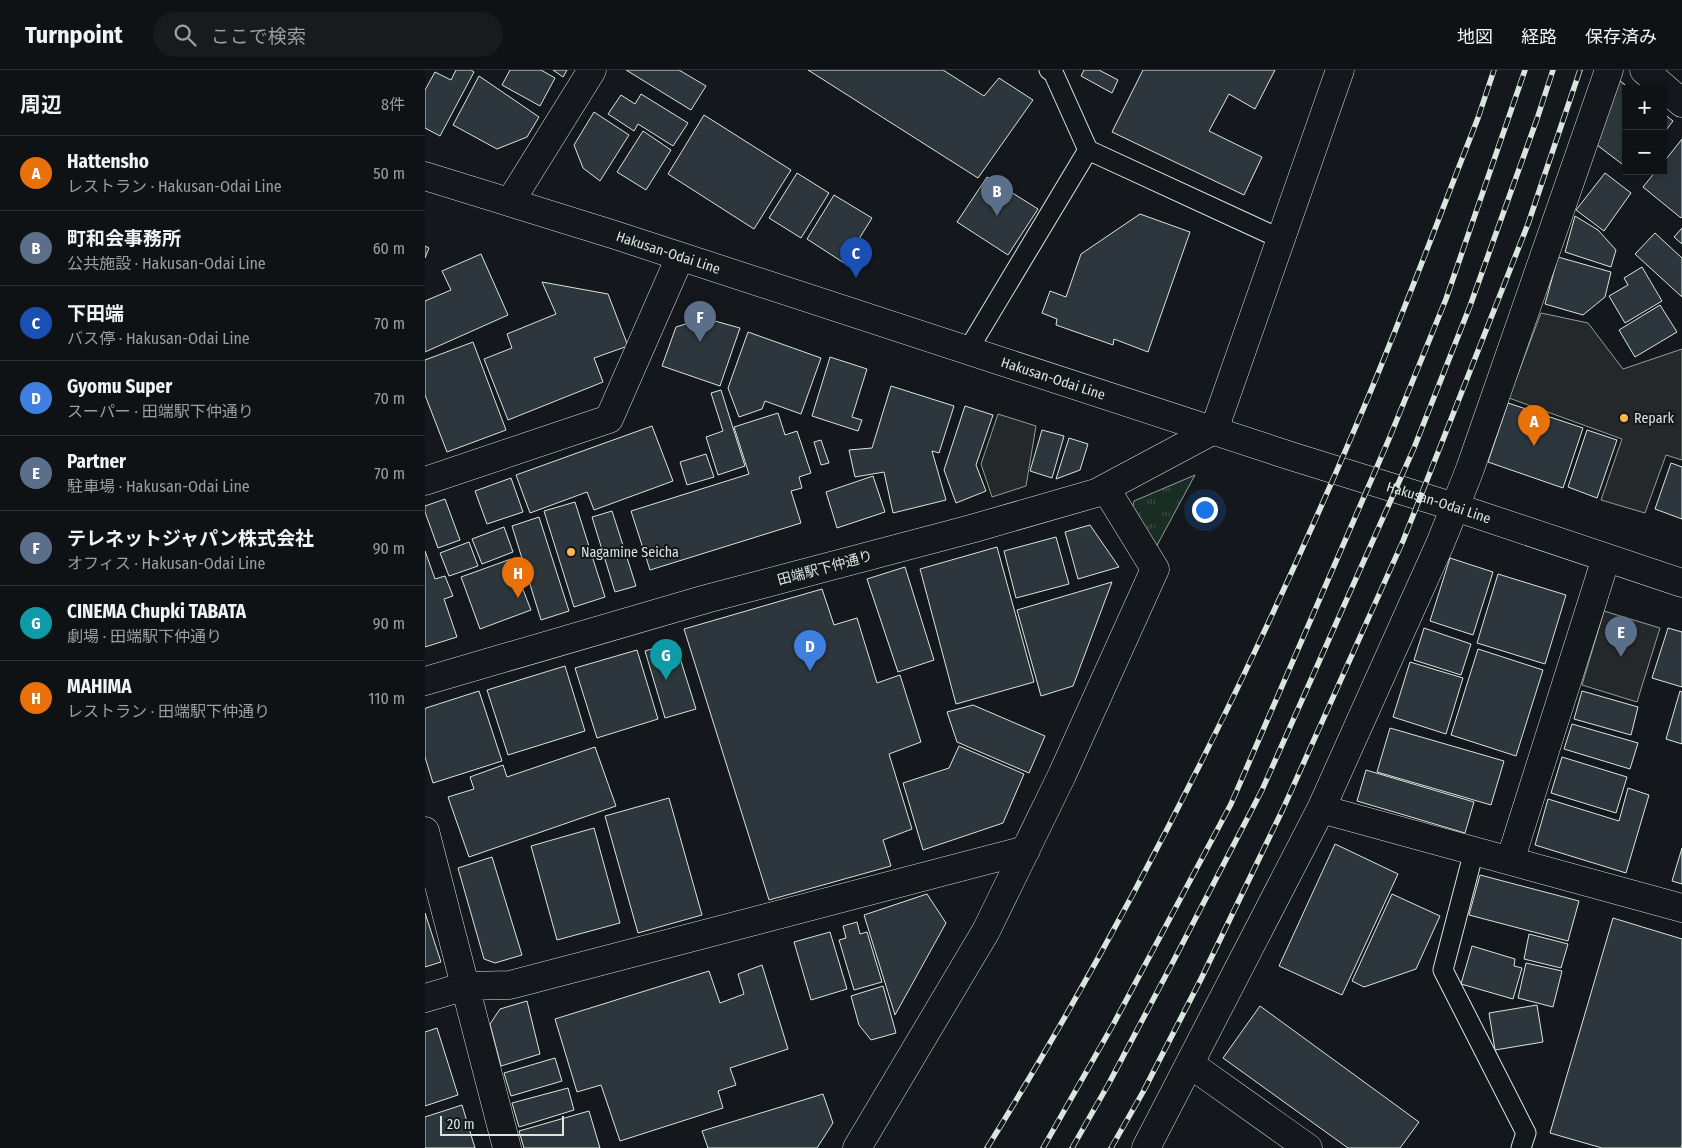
<!DOCTYPE html>
<html lang="ja">
<head>
<meta charset="utf-8">
<style>
	:root { --surface:#0f1215; --page:#181b1e; --text:#f1f3f6; --muted:#9b9ea0; --line:#2f3234; --accent:#0b8043 }
	body { margin:0; font-family:"Fira Sans Condensed","Noto Sans JP",sans-serif; background:var(--page); color:var(--text) }
	.controls { position:absolute; right:15px; top:15px; display:grid; overflow:hidden; border-radius:0px; box-shadow:0 2px 8px #0003 }
	.controls button { width:45px; height:45px; display:grid; place-items:center; padding:0; border:0; border-bottom:1px solid var(--line); background:var(--surface); color:var(--text); font:25px sans-serif }
	.scale { position:absolute; left:15px; bottom:12px; width:124px; box-sizing:border-box; padding-left:5px; border:2px solid #d8e6dc; border-top:0; font-size:14px; line-height:18px; white-space:nowrap; color:#d8e6dc; -webkit-text-stroke:4px #14181c; paint-order:stroke }
	.you { position:absolute; left:779px; top:439px; width:18px; height:18px; margin:-12px; border:4px solid #fff; border-radius:50%; background:#1a73e8; box-shadow:0 0 0 8px #1a73e833 }
	.badge { display:grid; place-items:center; width:32px; height:32px; border-radius:50%; background:var(--accent); color:#fff; font-size:16px; font-weight:700 }
	.pin { position:absolute; translate:-50% -41px; filter:drop-shadow(0 1px 2px #0008) }
	.pin::after { content:''; position:absolute; top:26px; width:18px; height:15px; background:inherit; clip-path:polygon(0 0,100% 0,50% 100%) }
	.list { margin:0; padding:0; list-style:none }
	h2 { display:flex; justify-content:space-between; align-items:center; height:65px; margin:0; padding:0 20px; font-size:21px }
	h2 small { font-size:16px; font-weight:400; color:var(--muted) }
	.list li { display:grid; grid-template-columns:32px 1fr auto; gap:15px; align-items:center; box-sizing:border-box; height:75px; padding:0 20px; border-top:1px solid var(--line) }
	.list b { display:block; font-size:19px; white-space:nowrap }
	.list p { margin:0; font-size:16px; white-space:nowrap; color:var(--muted) }
	.list em { font-size:16px; font-style:normal; color:var(--muted) }
	.icon { flex:none; width:28px; height:28px; fill:none; stroke:currentColor; stroke-width:2; stroke-linecap:round; stroke-linejoin:round }
	.map { position:relative; flex:none; width:1257px; height:1078px; overflow:hidden }
	header { display:flex; align-items:center; gap:30px; box-sizing:border-box; height:70px; padding:0 25px; background:var(--surface); border-bottom:1px solid var(--line) }
	header strong { font-size:24px }
	nav { display:flex; gap:28px; margin-inline-start:auto; font-size:18px }
	.search { width:350px; height:45px; background:var(--page); display:flex; align-items:center; gap:12px; box-sizing:border-box; padding:0 18px; border-radius:28px; color:var(--muted); font-size:19px }
	main { display:flex }
	aside { flex:1; background:var(--surface) }
	.map>svg:first-child { display:block }
	.grass { fill:url(#grass-tufts); stroke:#939e99 }
	.parking { fill:#24282b; stroke:#939e99 }
	.building { fill:#2c363c; stroke:#d8e6dc }
	.lines { fill:none; stroke-linecap:round; stroke-linejoin:round }
	.lane-casing { stroke:#d8e6dc; stroke-width:21 }
	.street-casing { stroke:#d8e6dc; stroke-width:29 }
	.secondary-casing { stroke:#d8e6dc; stroke-width:29 }
	.lane { stroke:#14181c; stroke-width:19 }
	.street { stroke:#14181c; stroke-width:28 }
	.secondary { stroke:#14181c; stroke-width:28 }
	.rail-casing { stroke:#d8e6dc; stroke-width:5.5 }
	.rail { stroke:#14181c; stroke-width:4; stroke-dasharray:11; stroke-linecap:butt }
	.poi-dot { fill:#ffb74d; stroke:#14181c; stroke-width:2 }
	.labels { text-anchor:middle; dominant-baseline:central; stroke-width:4; stroke-linejoin:round; paint-order:stroke }
	.street-label { font-size:14px; fill:#d8e6dc; stroke:#14181c }
	.poi-label { font-size:14px; fill:#d8e6dc; stroke:#14181c; text-anchor:start }
</style>
</head>
<body>
<header>
<strong>Turnpoint</strong>
<div class="search"><svg class="icon" aria-label="search" viewBox="0 0 24 24"><circle cx="10" cy="10" r="6"/><path d="M15 15l6 6"/></svg>ここで検索</div>
<nav><a>地図</a><a>経路</a><a>保存済み</a></nav>
</header>
<main>
<aside>
<h2>周辺<small>8件</small></h2>
<ul class="list">
<li><span class="badge" style="background:#e8710a">A</span><div><b>Hattensho</b><p>レストラン · Hakusan-Odai Line</p></div><em>50 m</em></li>
<li><span class="badge" style="background:#5c6f8a">B</span><div><b>町和会事務所</b><p>公共施設 · Hakusan-Odai Line</p></div><em>60 m</em></li>
<li><span class="badge" style="background:#1a4fb4">C</span><div><b>下田端</b><p>バス停 · Hakusan-Odai Line</p></div><em>70 m</em></li>
<li><span class="badge" style="background:#3f7fe0">D</span><div><b>Gyomu Super</b><p>スーパー · 田端駅下仲通り</p></div><em>70 m</em></li>
<li><span class="badge" style="background:#5c6f8a">E</span><div><b>Partner</b><p>駐車場 · Hakusan-Odai Line</p></div><em>70 m</em></li>
<li><span class="badge" style="background:#5c6f8a">F</span><div><b>テレネットジャパン株式会社</b><p>オフィス · Hakusan-Odai Line</p></div><em>90 m</em></li>
<li><span class="badge" style="background:#0f9aa8">G</span><div><b>CINEMA Chupki TABATA</b><p>劇場 · 田端駅下仲通り</p></div><em>90 m</em></li>
<li><span class="badge" style="background:#e8710a">H</span><div><b>MAHIMA</b><p>レストラン · 田端駅下仲通り</p></div><em>110 m</em></li>
</ul>
</aside>
<div class="map">
<svg width="1257" height="1078" viewBox="0 0 1257 1078">
	<defs>
		<pattern id="grass-tufts" width="24" height="20" patternUnits="userSpaceOnUse" patternTransform="scale(1.25)"><rect width="24" height="20" fill="#1a2d24"/><path d="M3 7l-1-3M5 7V3M7 7l1-3M15 17l-1-3M17 17v-4M19 17l1-3" fill="none" stroke="#3b4b43"/></pattern>
	</defs>
	<rect width="100%" height="100%" fill="#14181c"/>
	<path class="grass" d="M770 405 730 479 706 444 709 431Z"/>
	<path class="parking" d="M1116 243 1163 253 1198 299 1257 279V390L1241 385 1220 443 1176 430 1197 369 1084 328Z
		M573 344 611 356 601 416 567 427 556 394Z
		M1179 541 1235 558 1212 632 1157 615Z"/>
	<path class="building" d="M31 0H46L49 2 15 66 0 58V20L10 2 26 10Z
		M85 0H116L130 8 115 36 77 15Z
		M128 0H142L138 7Z
		M201 0H254L281 16 266 40Z
		M383 0H518L559 26 574 8 608 30 553 108Z
		M659 0H674L693 10 687 23 656 6Z
		M718 0H850L830 39 804 24 784 61 837 87 819 125 687 62Z
		M54 6 114 47 102 67 72 79 28 55Z
		M1194 10 1205 19H1201V97L1172 75Z
		M216 24 263 53 248 76 213 54 209 61 183 44 196 25 210 34Z
		M169 42 204 65 175 111 158 98 149 75Z
		M1238 43 1248 51 1238 64Z
		M279 45 366 100 329 159 243 104Z
		M218 61 246 80 221 120 192 102Z
		M1257 69V146L1256 148 1218 117 1231 101H1238V93Z
		M372 103 404 123 376 168 344 148Z
		M1180 103 1206 123 1179 161 1151 140Z
		M562 107 613 139 583 185 532 152Z
		M409 125 447 148 419 193 382 169Z
		M715 144 765 162 723 282 689 269 688 275 631 255 632 249 617 243 625 221 641 227 656 184Z
		M1150 146 1173 160 1191 180 1186 197 1140 182Z
		M1257 158V174L1249 167Z
		M1230 163 1257 188V227L1210 184Z
		M0 176 4 178 0 188Z
		M56 184 83 245 0 282V231L26 220 17 201Z
		M1133 187 1186 202 1180 227 1158 245 1120 234Z
		M1217 197 1237 231 1200 253 1184 226 1203 215 1199 208Z
		M117 212 183 224 203 276 169 288 178 312 83 350 59 289 87 278 82 264 131 244Z
		M1235 235 1252 262 1210 287 1194 260Z
		M279 248 315 258 295 316 237 296 251 257Z
		M323 262 396 288 376 344 340 331 337 339 314 347 303 318Z
		M48 272 81 360 22 382 0 325V290Z
		M405 287 442 299 427 347 437 350 433 361 387 346Z
		M466 316 529 336 514 383 507 381 521 430 468 443 459 402 430 407 424 380 447 378Z
		M296 320 320 396 293 405 281 367 298 361 286 323Z
		M1083 333 1158 358 1138 418 1063 392Z
		M540 336 568 345 551 395 561 421 531 433 519 400Z
		M353 343 360 365 372 361 386 403 374 407 377 418 366 421 376 453 225 500 206 441 324 404 309 357Z
		M227 356 248 411 169 440 162 422 105 443 91 405Z
		M617 360 639 366 627 408 605 401Z
		M1162 360 1192 370 1172 428 1143 417Z
		M644 368 663 374 655 400 631 409Z
		M396 370 404 393 396 395 389 372Z
		M281 384 289 407 262 415 255 392Z
		M1246 393 1257 397V449L1230 439Z
		M448 406 460 442 412 458 401 422Z
		M86 408 98 442 62 454 50 421Z
		M20 429 35 470 13 478 0 442V436Z
		M150 432 180 527 149 537 119 441Z
		M187 441 211 516 190 522 167 447Z
		M114 447 144 541 116 550 87 456Z
		M665 455 694 497 653 509 640 462Z
		M79 457 88 482 57 494 47 469Z
		M631 467 644 514 591 528 579 481Z
		M44 472 53 496 24 506 15 483Z
		M572 477 609 612 531 634 495 499Z
		M0 481 10 509 20 506 28 526 19 529 32 567 0 577Z
		M1025 488 1068 502 1048 565 1005 551Z
		M86 489 106 540 55 559 36 507Z
		M480 497 509 590 473 602 442 509Z
		M1073 504 1141 525 1120 594 1052 573Z
		M687 512 648 616 616 626 592 540Z
		M397 519 409 555 432 548 452 613 475 605 496 672 464 684 487 759 458 770 466 796 344 830 259 559Z
		M999 558 1046 574 1036 605 989 590Z
		M1243 558 1257 562V617L1227 608Z
		M250 572 271 639 240 648 220 581Z
		M1053 579 1118 600 1091 686 1026 665Z
		M212 580 233 649 172 668 150 598Z
		M985 592 1038 608 1021 664 968 647Z
		M140 596 160 661 83 685 62 620Z
		M54 621 77 691 8 713 0 687V640L1 638Z
		M1157 621 1213 637 1206 665 1149 649Z
		M1255 621 1257 622V674L1241 669Z
		M548 635 620 666 604 703 532 672 522 642Z
		M1147 654 1213 673 1205 699 1139 679Z
		M965 658 1079 691 1066 735 952 702Z
		M534 676 599 704 578 753 498 780 478 713 524 698Z
		M170 677 191 736 44 787 23 727 49 719 45 707 78 695 82 707Z
		M1137 687 1202 707 1191 743 1126 723Z
		M941 700 1049 732 1040 763 932 731Z
		M1203 718 1224 725 1201 803 1110 775 1123 729 1194 751Z
		M244 728 277 845 213 863 180 746Z
		M169 758 195 853 132 870 106 776Z
		M910 774 973 804 917 925 854 896Z
		M1257 778V814L1247 811Z
		M67 787 97 885 70 893 59 889 33 798Z
		M1055 805 1154 831 1143 871 1044 845Z
		M502 824 521 853 470 945 439 845Z
		M967 824 1015 846 991 899 939 917 927 911Z
		M0 843 16 892 0 897Z
		M1188 848 1257 869V1074L1256 1078H1177L1125 1063Z
		M432 852 435 864 442 862 457 912 429 920 414 870 421 868 418 856Z
		M405 862 422 919 386 930 369 872Z
		M1104 864 1143 874 1136 898 1099 889Z
		M1047 876 1090 889 1089 896 1097 898 1088 929 1036 914Z
		M1101 893 1137 901 1128 937 1093 928Z
		M337 895 363 979 305 998 311 1015 293 1021 298 1038 195 1071 176 1015 152 1022 130 949 284 901 295 933 319 924 313 904Z
		M458 916 471 963 446 970 434 955 426 926Z
		M102 931 115 984 76 996 65 954 75 939Z
		M1112 935 1118 972 1070 980 1064 943Z
		M835 936 994 1052 975 1078H923L798 988Z
		M12 958 33 1025 0 1036V962Z
		M130 988 137 1011 86 1026 79 1003Z
		M143 1018 149 1040 94 1057 87 1033Z
		M398 1024 408 1053 392 1078H283L277 1061Z
		M37 1035 50 1078H0V1047Z
		M164 1041 175 1078H99L94 1061Z"/>
	<g class="lines">
		<g class="lane-casing">
			<path id="lane" d="M663 80 856 169
				M543 280 663 80 628 2 624 0
				M1049 781 1018 900 1101 1063 1096 1078"/>
		</g>
		<g class="street-casing">
			<path id="street" d="M85 132 167 0
				M0 411 184 349 255 187
				M896 739 1257 838
				M0 761 82 1078
				M1085 791 1181 488
				M0 928 41 916 85 915 601 780
				M765 994 883 1078
				M432 1078 561 861 637 705 730 499 681 419
				M721 1078 896 739 1015 474 1030 437"/>
		</g>
		<g class="secondary-casing">
			<g id="secondary">
				<path d="M1219 0 1257 33"/>
				<path id="s1" d="M0 106 190 165 869 387 1030 437 1257 513"/>
				<path d="M1030 437 1045 399 1184 0"/>
				<path d="M0 611 281 529 546 459 671 423 789 360 915 0"/>
			</g>
		</g>
		<use href="#lane" class="lane"/>
		<use href="#street" class="street"/>
		<use href="#secondary" class="secondary"/>
		<g class="rail-casing">
			<path id="rail" d="M562 1078C703 850 823 609 928 363 973 259 1012 152 1053 48L1069 0
				M618 1078 689 953 806 734 964 369 1021 229 1100 0
				M647 1078 683 1015 749 890 837 720 989 378 1045 236 1112 49 1128 0
				M686 1078 718 1022 776 909 858 739 978 471 1103 154 1155 0"/>
		</g>
		<use href="#rail" class="rail"/>
	</g>
	<g class="poi-dot">
		<circle cx="1199" cy="348" r="5"/>
		<circle cx="146" cy="482" r="5"/>
	</g>
	<g class="labels">
		<g class="street-label">
			<text stroke="none"><textPath href="#s1" startOffset="255">Hakusan-Odai Line</textPath></text>
			<text stroke="none"><textPath href="#s1" startOffset="660">Hakusan-Odai Line</textPath></text>
			<text stroke="none"><textPath href="#s1" startOffset="1065">Hakusan-Odai Line</textPath></text>
			<text transform="translate(400 498) rotate(-15)">田端駅下仲通り</text>
		</g>
		<g class="poi-label">
			<text x="1209" y="348">Repark</text>
			<text x="156" y="482">Nagamine Seicha</text>
		</g>
	</g>
</svg>
<div class="controls">
<button>+</button>
<button>−</button>
</div>
<div class="scale">20 m</div>
<div class="you"></div>
<div class="pin badge" style="left:1109px;top:376px;background:#e8710a">A</div>
<div class="pin badge" style="left:572px;top:146px;background:#5c6f8a">B</div>
<div class="pin badge" style="left:431px;top:208px;background:#1a4fb4">C</div>
<div class="pin badge" style="left:385px;top:601px;background:#3f7fe0">D</div>
<div class="pin badge" style="left:1196px;top:587px;background:#5c6f8a">E</div>
<div class="pin badge" style="left:275px;top:272px;background:#5c6f8a">F</div>
<div class="pin badge" style="left:241px;top:610px;background:#0f9aa8">G</div>
<div class="pin badge" style="left:93px;top:528px;background:#e8710a">H</div>
</div>
</main>
</body>
</html>
